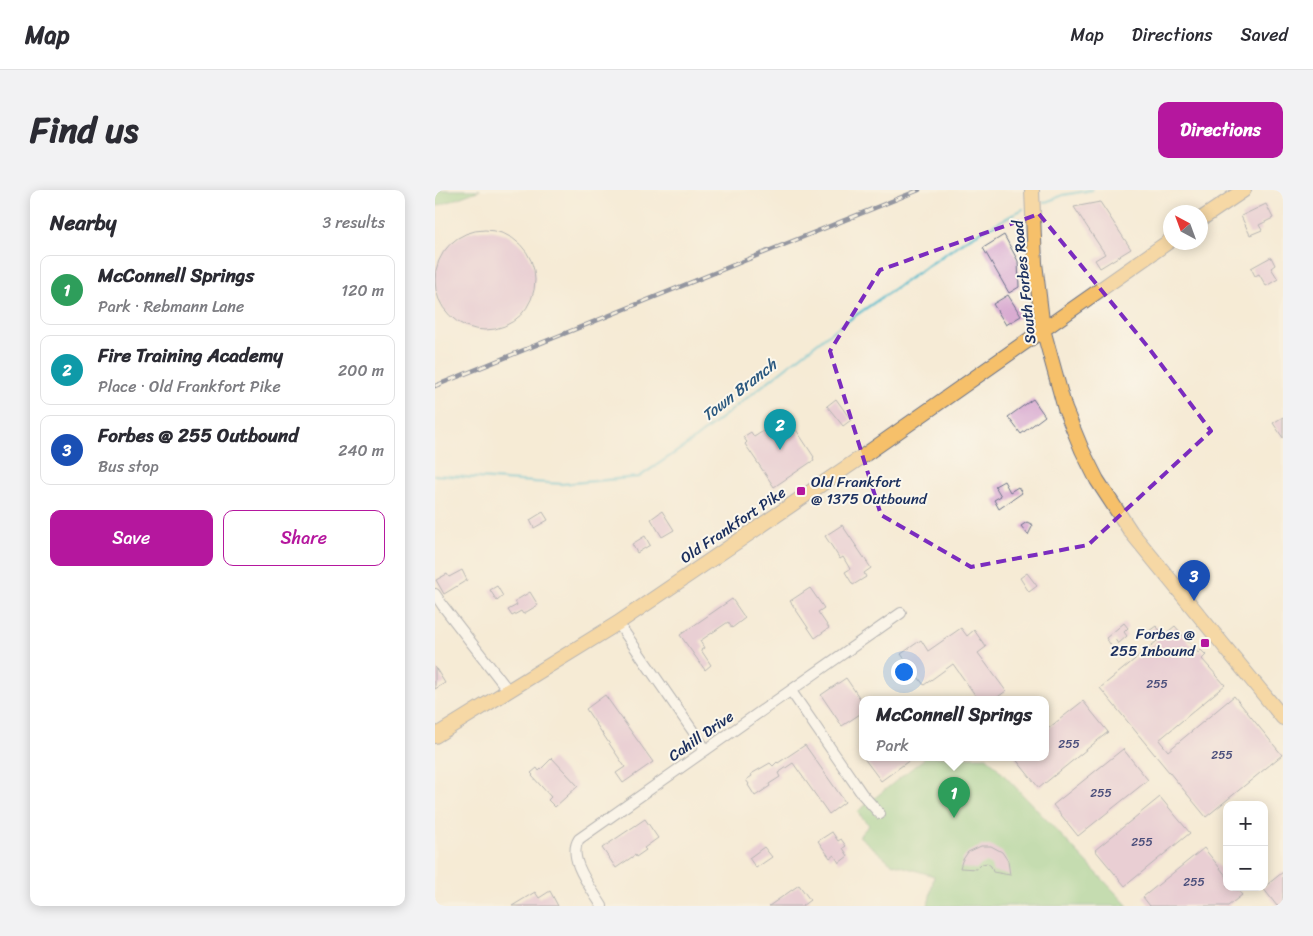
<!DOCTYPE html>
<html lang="en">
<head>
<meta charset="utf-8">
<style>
	:root { --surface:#fff; --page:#f2f2f3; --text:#2b2b33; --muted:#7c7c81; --line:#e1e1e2; --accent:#b5179e }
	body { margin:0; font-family:Sriracha,sans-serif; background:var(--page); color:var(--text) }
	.controls { position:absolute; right:15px; bottom:15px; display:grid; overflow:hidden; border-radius:10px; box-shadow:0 2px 12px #0003 }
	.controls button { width:45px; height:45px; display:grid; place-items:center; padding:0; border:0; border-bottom:1px solid var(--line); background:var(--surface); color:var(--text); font:25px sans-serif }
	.compass { position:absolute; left:728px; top:15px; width:45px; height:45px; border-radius:50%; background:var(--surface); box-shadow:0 2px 12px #0003; rotate:319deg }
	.you { position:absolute; left:468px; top:481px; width:18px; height:18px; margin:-12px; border:4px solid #fff; border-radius:50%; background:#1a73e8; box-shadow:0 0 0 8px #1a73e833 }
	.badge { display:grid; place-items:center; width:32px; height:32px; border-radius:50%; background:var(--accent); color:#fff; font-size:16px; font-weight:700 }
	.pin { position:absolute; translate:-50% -41px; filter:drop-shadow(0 1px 2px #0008) }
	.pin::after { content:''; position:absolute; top:26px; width:18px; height:15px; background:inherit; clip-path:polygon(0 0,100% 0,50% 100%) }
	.popup { position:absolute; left:424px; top:506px; width:190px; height:65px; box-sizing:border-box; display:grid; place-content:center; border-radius:10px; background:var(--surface); filter:drop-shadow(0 1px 4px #0005); font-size:16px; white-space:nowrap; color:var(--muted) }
	.popup b { font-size:19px; color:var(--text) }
	.popup::after { content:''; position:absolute; left:50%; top:100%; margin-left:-10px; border:10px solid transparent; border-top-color:var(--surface) }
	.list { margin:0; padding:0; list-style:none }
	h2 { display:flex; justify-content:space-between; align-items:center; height:65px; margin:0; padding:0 20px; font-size:21px }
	h2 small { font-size:16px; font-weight:400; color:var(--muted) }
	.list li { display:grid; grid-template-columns:32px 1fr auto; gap:15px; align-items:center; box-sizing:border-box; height:70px; margin:0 10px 10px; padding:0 10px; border:1px solid var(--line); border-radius:10px }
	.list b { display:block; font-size:19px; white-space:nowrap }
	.list p { margin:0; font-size:16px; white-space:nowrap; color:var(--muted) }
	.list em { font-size:16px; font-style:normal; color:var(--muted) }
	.actions { display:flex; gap:10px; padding:15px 20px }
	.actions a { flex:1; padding:11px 0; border:1px solid var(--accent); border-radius:10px; text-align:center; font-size:18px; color:var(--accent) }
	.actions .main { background:var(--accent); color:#fff }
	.map { position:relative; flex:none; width:848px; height:716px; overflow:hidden; border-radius:10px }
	header { display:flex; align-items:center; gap:30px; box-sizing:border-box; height:70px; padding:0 25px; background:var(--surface); border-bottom:1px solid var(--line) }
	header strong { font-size:24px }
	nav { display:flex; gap:28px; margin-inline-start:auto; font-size:18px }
	.intro { display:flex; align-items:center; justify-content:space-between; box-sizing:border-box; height:120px; padding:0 30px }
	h1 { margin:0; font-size:35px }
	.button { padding:12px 22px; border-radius:10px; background:var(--accent); color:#fff; font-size:18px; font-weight:700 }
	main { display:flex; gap:30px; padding:0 30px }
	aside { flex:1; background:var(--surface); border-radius:10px; box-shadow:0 2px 12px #0003 }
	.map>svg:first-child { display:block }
	.green { fill:#8acb83; stroke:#527d70 }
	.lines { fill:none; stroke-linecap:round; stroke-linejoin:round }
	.stream { stroke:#4fb9cb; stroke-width:2.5 }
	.building { fill:#d9acd1 }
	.minor-casing { stroke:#687188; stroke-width:12 }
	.major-casing { stroke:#687188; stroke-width:16 }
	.minor { stroke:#fff; stroke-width:10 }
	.major { stroke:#f6c06b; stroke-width:14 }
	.rail-casing { stroke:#1b2f5e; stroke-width:4.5 }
	.rail { stroke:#fbf7ec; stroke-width:2.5; stroke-dasharray:8; stroke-linecap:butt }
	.marked { fill:none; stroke:#7b2cbf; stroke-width:4; stroke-dasharray:10 6; stroke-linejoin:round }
	.poi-dot { fill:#b5179e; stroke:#fbf7ec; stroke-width:2 }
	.labels { text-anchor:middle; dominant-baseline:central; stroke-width:4; stroke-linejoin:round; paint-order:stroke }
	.number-label { font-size:12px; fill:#4a4e7b }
	.street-label { font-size:15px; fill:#1b2f5e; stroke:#fbf7ec }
	.poi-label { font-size:15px; fill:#1b2f5e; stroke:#fbf7ec; text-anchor:start }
	.water-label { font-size:16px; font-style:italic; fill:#2b587f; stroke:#fbf7ec }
</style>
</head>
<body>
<header>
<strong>Map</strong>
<nav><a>Map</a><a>Directions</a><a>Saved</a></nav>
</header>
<div class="intro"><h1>Find us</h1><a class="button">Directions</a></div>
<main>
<aside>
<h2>Nearby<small>3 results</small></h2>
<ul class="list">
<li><span class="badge" style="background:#2e9e5b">1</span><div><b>McConnell Springs</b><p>Park · Rebmann Lane</p></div><em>120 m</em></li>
<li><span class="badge" style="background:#0f9aa8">2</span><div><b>Fire Training Academy</b><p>Place · Old Frankfort Pike</p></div><em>200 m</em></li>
<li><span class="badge" style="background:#1a4fb4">3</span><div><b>Forbes @ 255 Outbound</b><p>Bus stop</p></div><em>240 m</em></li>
</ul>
<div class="actions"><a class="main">Save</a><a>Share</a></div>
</aside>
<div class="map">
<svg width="848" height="716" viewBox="0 0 848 716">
	<rect width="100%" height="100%" fill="#fbf7ec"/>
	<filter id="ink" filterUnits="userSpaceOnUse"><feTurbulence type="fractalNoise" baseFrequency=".02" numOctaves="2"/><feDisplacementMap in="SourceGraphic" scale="10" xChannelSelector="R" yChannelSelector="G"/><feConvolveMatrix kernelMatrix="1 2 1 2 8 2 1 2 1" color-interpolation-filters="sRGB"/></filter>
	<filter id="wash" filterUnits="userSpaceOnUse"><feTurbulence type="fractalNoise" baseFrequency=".0096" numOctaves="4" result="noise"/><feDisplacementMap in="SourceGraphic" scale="20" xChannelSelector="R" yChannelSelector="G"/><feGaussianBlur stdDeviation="1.12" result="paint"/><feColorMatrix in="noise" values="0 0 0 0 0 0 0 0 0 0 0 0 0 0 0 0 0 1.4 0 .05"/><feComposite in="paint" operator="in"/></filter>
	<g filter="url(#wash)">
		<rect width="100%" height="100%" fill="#f6ebd6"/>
		<path class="green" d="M0 0H45L0 17Z
			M491 567H552L693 716H493L499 686 456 673 424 646 434 635 422 622Z"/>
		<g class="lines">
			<path class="stream" d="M609 13 628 5 657 0
				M0 285 127 294 204 287 253 254 395 143 532 49 588 19"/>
		</g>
		<g id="blocks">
			<path class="building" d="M665 12 696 59 665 78 660 70 670 64 639 17Z
				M831 14 838 28 824 35 827 40 815 45 806 26Z
				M0 90a50 50 0 1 1 100 0a50 50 0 1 1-100 0Z
				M569 45 583 71 584 97 574 103 548 58Z
				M836 67 840 75 836 78 843 89 831 96 824 84 820 86 816 78Z
				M573 105 586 126 571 135 558 114Z
				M401 209 416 230 408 236 392 216Z
				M598 209 610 226 586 244 573 227Z
				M352 226 379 267 378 268 379 270 339 297 310 254 312 252 308 247 316 242 319 247Z
				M848 227V248L838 233Z
				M569 291 575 302 583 297 587 303 564 319 559 310 566 306 560 296Z
				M227 321 239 340 227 347 216 329Z
				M108 322 113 330 99 338 95 330Z
				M592 332 598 335 593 345 586 336Z
				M407 335 436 378 429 383 431 387 418 395 410 382 415 379 408 367 405 369 390 346Z
				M210 346 215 355 202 363 197 354Z
				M27 380 32 390 9 404 1 390 12 384 14 387Z
				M592 383 602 396 594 402 585 388Z
				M62 396 68 406 62 411 55 400Z
				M375 398 389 418 383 422 394 438 380 448 355 411Z
				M95 402 103 415 88 424 86 421 77 426 73 420 82 415 80 411Z
				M297 409 310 428 297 438 293 432 265 451 269 458 266 460 276 475 270 480 245 445Z
				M689 433 693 438 689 442 692 446 683 454 680 449 675 454 671 448Z
				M721 436 729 445 740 436 763 463 766 460 771 465 767 469 790 495 724 550 733 561 799 506 847 565 771 627 665 498 722 451 714 441Z
				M526 438 532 446 539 440 551 457 543 463 571 501 560 509H543L518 474 489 495 466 464 486 450 493 461Z
				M0 477 10 493 0 499Z
				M411 488 428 513V522L407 536 386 505Z
				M170 505 218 572 188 593 181 583 190 577 151 519Z
				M648 511 673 542 604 598 579 567H610V541Z
				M370 555 410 612 394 624 358 573 343 583 345 587 334 594 335 596 320 606 313 595 314 594 311 590 317 586 316 584 335 573 338 576 342 572 343 573Z
				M688 559 713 590 643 646 618 615Z
				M428 567H479L446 591Z
				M117 568 143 596 120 617 113 610 116 607 97 586 98 585 96 583 102 578 104 581Z
				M725 607 755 643 690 696 660 660Z
				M210 629 223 648 209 658 211 660 201 667 200 665 181 678 167 658Z
				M397 642 403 651 406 649 411 656 408 658 413 666 404 673 399 665 395 668 383 651Z
				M546 656H556L567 662 573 671 575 685 558 682 556 676 552 673 547 674 542 679 525 678 527 671 533 662Z
				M329 657 337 667 321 678 314 668Z
				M769 658 792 687V697H800L807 705 793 716H715L708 707Z
				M848 682V716H842L828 698Z
				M364 695 375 710 367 716H334Z
				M115 701 123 716H77L100 702 104 708Z"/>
		</g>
	</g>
	<g filter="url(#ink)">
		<use href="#blocks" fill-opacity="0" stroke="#687188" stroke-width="1"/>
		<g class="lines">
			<g class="minor-casing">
				<path id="minor" d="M0 404 8 416 73 500
					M183 433 271 560
					M356 501 427 604 445 624
					M167 716C157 699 131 668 144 649L466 423"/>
			</g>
			<g class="major-casing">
				<path id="major" d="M597 0 600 73 608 139 630 219 647 260 662 290 696 342 848 528
					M766 29 809 0
					M0 546 183 433 431 264 736 50"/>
			</g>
			<use href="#minor" class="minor"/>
			<use href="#major" class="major"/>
			<g class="rail-casing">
				<path id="rail" d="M0 196 484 0"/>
			</g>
			<use href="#rail" class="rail"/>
		</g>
	</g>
	<path d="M0 0H848V716H0ZM604 24 713 157 776 241 653 355 536 377 446 325 395 161 445 80Z" fill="#f6ebd6" fill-opacity=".55" fill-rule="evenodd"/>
	<path class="marked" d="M604 24 713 157 776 241 653 355 536 377 446 325 395 161 445 80Z"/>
	<g class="poi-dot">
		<rect x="361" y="296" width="10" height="10" rx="2.5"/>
		<rect x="765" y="448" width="10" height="10" rx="2.5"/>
	</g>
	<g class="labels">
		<g class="number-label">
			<text x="722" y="494">255</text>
			<text x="634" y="554">255</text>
			<text x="787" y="565">255</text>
			<text x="666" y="603">255</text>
			<text x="707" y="652">255</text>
			<text x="759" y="692">255</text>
		</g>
		<g class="street-label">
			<text transform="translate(589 92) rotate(-96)">South Forbes Road</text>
			<text transform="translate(298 335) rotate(-34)">Old Frankfort Pike</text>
			<text transform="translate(266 546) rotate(-35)">Cahill Drive</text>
		</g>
		<g class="poi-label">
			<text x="376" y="292">Old Frankfort<tspan x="376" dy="17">@ 1375 Outbound</tspan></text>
			<text x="760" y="444" text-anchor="end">Forbes @<tspan x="760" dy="17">255 Inbound</tspan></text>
		</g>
		<g class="water-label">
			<text transform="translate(304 200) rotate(-38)">Town Branch</text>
		</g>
	</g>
</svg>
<div class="controls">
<button>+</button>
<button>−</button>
</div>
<svg class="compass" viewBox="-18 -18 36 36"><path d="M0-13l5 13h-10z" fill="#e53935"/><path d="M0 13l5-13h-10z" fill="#7c7c81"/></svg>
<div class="you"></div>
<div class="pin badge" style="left:519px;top:628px;background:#2e9e5b">1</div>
<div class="popup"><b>McConnell Springs</b>Park</div>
<div class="pin badge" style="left:345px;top:260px;background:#0f9aa8">2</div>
<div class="pin badge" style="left:759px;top:411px;background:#1a4fb4">3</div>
</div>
</main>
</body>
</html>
